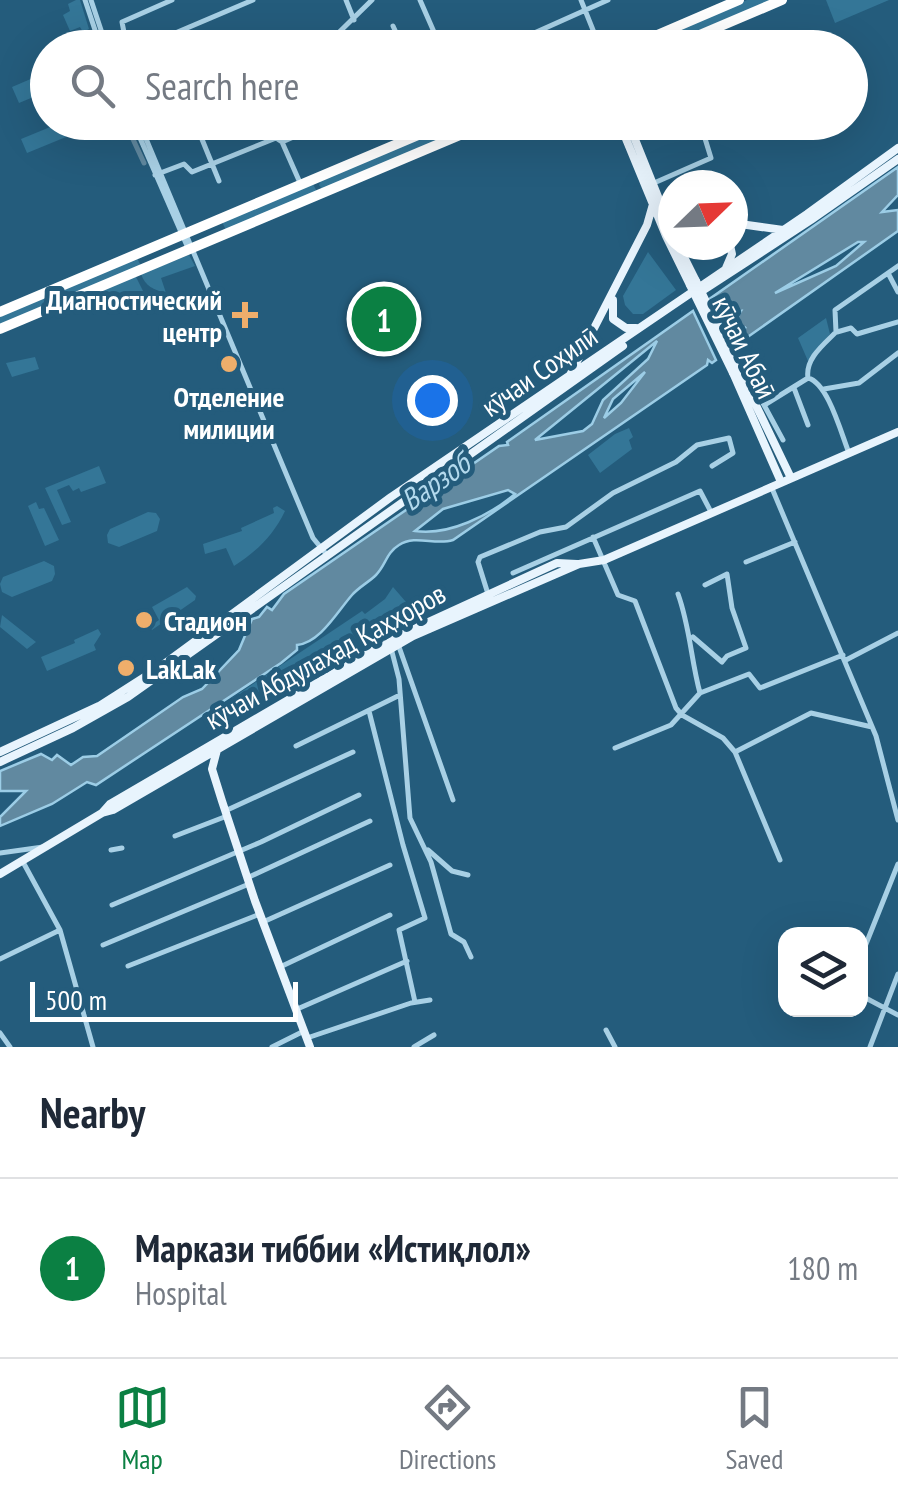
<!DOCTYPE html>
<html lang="en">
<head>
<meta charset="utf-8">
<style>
	:root { --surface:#fff; --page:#f6f6f7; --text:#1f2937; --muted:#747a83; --line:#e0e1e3; --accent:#0b8043 }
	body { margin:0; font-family:"PT Sans Narrow",sans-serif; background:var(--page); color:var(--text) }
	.controls { position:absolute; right:30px; bottom:30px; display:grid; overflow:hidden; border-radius:20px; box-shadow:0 10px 40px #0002 }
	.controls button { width:90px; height:90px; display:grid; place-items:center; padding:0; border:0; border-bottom:2px solid var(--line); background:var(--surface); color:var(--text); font:50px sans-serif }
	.compass { position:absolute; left:658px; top:170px; width:90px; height:90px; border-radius:50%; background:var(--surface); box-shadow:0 10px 40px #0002; rotate:67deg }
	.scale { position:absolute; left:30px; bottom:25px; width:268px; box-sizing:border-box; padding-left:10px; border:5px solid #fff; border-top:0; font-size:28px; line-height:35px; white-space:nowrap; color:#fff; -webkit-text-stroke:8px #245c7c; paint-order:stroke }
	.you { position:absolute; left:432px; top:400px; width:35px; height:35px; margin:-25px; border:8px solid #fff; border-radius:50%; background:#1a73e8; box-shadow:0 0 0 15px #1a73e833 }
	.badge { display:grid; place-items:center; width:65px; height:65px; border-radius:50%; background:var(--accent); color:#fff; font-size:32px; font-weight:700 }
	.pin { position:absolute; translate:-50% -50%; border:5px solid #fff; box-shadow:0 2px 10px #0006 }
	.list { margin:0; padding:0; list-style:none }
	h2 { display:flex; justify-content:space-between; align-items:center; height:130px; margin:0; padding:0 40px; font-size:42px }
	h2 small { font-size:32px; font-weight:400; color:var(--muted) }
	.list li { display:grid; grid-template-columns:65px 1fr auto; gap:30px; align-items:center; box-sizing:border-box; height:180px; padding:0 40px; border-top:2px solid var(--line) }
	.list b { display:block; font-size:38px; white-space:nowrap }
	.list p { margin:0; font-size:32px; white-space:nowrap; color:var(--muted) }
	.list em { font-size:32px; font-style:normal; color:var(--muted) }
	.icon { flex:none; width:55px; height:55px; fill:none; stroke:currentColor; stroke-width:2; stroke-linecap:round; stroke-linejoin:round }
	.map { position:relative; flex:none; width:898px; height:1047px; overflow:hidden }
	.search { position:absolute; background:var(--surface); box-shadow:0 10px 40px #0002; left:30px; right:30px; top:30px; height:110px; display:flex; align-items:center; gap:25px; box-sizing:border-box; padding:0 35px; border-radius:55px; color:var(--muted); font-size:38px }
	.sheet { height:310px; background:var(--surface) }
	nav { display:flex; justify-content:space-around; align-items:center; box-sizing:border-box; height:140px; border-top:2px solid var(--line); background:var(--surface); font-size:28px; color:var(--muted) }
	nav a { display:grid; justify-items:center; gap:5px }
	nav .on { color:var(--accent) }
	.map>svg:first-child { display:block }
	.green { fill:#347697 }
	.water { fill:#6189a0; stroke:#9ccde6; stroke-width:2.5; fill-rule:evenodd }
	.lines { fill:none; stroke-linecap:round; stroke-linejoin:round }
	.canal { stroke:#6189a0; stroke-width:5 }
	.minor { stroke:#a8d0e5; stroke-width:5 }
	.major { stroke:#e8f4fd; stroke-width:8 }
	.highway { stroke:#fff; stroke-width:10 }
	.major-bridge { stroke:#e8f4fd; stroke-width:8 }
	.poi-dot { fill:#efae6b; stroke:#245c7c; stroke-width:4 }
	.labels { text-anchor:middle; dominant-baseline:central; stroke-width:10; stroke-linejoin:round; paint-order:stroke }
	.poi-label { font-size:28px; font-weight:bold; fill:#fff; stroke:#245c7c; text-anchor:start }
	.street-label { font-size:28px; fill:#fff; stroke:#245c7c }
	.water-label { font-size:30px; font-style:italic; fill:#b3d9ed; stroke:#245c7c }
</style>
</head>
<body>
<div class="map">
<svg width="898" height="1047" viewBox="0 0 898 1047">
	<rect width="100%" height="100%" fill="#245c7c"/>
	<path class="green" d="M76 0H80L89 29 83 32 80 27 70 31 63 15 70 11 68 4Z
		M747 0H771L659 47H653L649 41Z
		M826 0H889L835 23Z
		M33 78 43 93 19 103 12 87Z
		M60 123 66 137 27 153 21 139Z
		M457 123H482L322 189 319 185 321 180Z
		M313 184 317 192 226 230 222 222Z
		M648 252 676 290 643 314H633L625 305 623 296Z
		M189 255 195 266 161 278 166 293C153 289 146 287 141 274Z
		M137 258 141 266 0 326V316Z
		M135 275 145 295 102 301 98 291Z
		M826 318 830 334 808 361 798 338Z
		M35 357 39 369 12 377 6 363Z
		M629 428 633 437 629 440 632 449 600 473 588 455 615 434Z
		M99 466 106 483 81 492 79 488 73 491 69 485 57 490 71 522 62 525 45 488Z
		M36 502 39 509 44 508 59 540 45 546 28 506Z
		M277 506 285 511C273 536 257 551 234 566L226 548 205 554 203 544 242 531 241 528 274 513 273 508Z
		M148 512 156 513 160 519 157 531 119 547 108 543 107 535 110 529Z
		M44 561 54 566 55 574 52 581 12 597 2 592 0 584 3 577Z
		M187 587 196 596 195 600 152 630 150 626 159 620 152 607Z
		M393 587 406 602 403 605 407 617 402 620 396 614 375 632 372 629 359 635 348 653 361 651 239 711 232 698 362 611 365 614 385 599Z
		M2 615 36 642 27 649 0 627Z
		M98 629 101 634 94 645 96 650 47 671 41 657 75 643 74 640Z"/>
	<path class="water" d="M898 167V195L882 212 898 210V231L732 348 730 345 746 327 727 338 724 333 734 324 741 311 731 313 720 324 708 300ZM858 242H864L836 266 775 293Z
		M693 311 716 360 712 363 708 360 707 365 453 540C435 546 416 534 399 545 386 553 386 565 376 575 369 582 359 587 352 595 337 612 320 643 297 645V650L281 663 96 785 87 782 52 804 0 826V817L26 791H0V771L41 754 52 760 57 755 71 765 83 757 97 756 183 697 202 689 239 650 252 619 259 617 267 607 272 610 284 594 499 446 508 445 507 442ZM657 341 648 359 603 400 592 424 583 431 535 440ZM645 372 621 403 604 418 613 399ZM508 490 515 494C490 515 449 536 415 531L443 509Z"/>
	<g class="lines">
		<path class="canal" d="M88 36 93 48
			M125 122 144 163"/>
		<path class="minor" d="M85 0 101 48
			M91 0 107 48
			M346 0 354 20
			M420 0 441 48
			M581 0 595 35 605 48
			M393 26 403 48
			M218 47V48
			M127 48 122 22 172 0
			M140 48 253 0
			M323 48 372 0
			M501 48 608 0
			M133 122 188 248
			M139 122 313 538 327 555
			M208 122 197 127 219 181
			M145 138 165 131 174 137 185 134
			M282 142 328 122
			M155 175 184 164 192 172 276 138 282 142 301 185
			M654 183 711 158 703 132
			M888 273 898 292
			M837 332 851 328 857 334 898 322
			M751 381 783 440
			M794 388 808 425
			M824 389 859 383 898 353
			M766 404 808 378
			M849 453C841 433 828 383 808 378 805 359 823 345 836 332L835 310 898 266
			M771 486 876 736 898 820
			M593 537 618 595 635 601 676 708 682 715 723 738 735 752 780 860
			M746 562 795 542
			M513 573 700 491 711 512
			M488 594 478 562 480 557 540 532 566 527 613 493 676 462 697 445 729 438 733 453 712 466
			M693 637 722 662 727 656 746 648 732 608 727 574 705 585
			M398 644 453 800
			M391 648 399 679 410 818 431 862 451 934 464 942 471 957
			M846 660 898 633
			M700 693 749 674 760 688 843 655
			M369 711 403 845 425 918 399 930 415 1002
			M296 746 400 695
			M615 748 671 725 700 693C691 660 690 627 678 594
			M735 752 811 713 872 727
			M225 811 353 752
			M175 836 227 816
			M111 850 122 848
			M428 850 452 871 468 875
			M0 853 43 847
			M23 862 60 930 93 1047
			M247 878 370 821
			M112 905 261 842 359 795
			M263 922 390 865
			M103 945 249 884
			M0 959 60 930
			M860 959 898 864
			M128 966 260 914
			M280 967 390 915
			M860 995 898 1015
			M295 1010 407 961
			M606 1030 615 1047
			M0 1033 10 1047
			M307 1038 411 1003 430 1000
			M272 1047 304 1031
			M414 1047 434 1035
			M870 1047 898 974"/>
		<path class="major" d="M619 122 666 236 690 285
			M628 122 673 234
			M733 223 783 230
			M678 245 696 281
			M726 268 732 254 730 245
			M696 295 811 220 898 159
			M613 300V319L626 328H636
			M739 370 791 478
			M733 373 781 482
			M570 375 647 225 653 204
			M217 750 212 769 222 801 255 901 310 1047
			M0 752 99 706 160 667 391 497 807 214 898 148
			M0 762 73 728 128 697 623 346
			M102 813 113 810 413 636 579 564 604 560 898 432
			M0 874 102 813 110 804 396 637 557 563 577 564"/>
		<path class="highway" d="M627 48 739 0
			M669 48 782 0
			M0 312 449 122
			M0 329 491 122"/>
		<path class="major-bridge" d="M696 281 739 370
			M690 285 733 373"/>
	</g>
	<g class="poi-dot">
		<path d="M240 300h10v10h10v10h-10v10h-10v-10h-10v-10h10z"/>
		<circle cx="229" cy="364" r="10"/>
		<circle cx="144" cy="620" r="10"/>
		<circle cx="126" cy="668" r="10"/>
	</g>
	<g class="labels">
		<g class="poi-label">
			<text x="222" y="299" text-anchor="end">Диагностический<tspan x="222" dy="32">центр</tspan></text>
			<text x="229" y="396" text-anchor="middle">Отделение<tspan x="229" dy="32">милиции</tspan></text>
			<text x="164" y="620">Стадион</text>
			<text x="146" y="668">LakLak</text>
		</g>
		<g class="street-label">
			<text transform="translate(745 347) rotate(64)">кӯчаи Абаӣ</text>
			<text transform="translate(539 371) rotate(-35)">кӯчаи Соҳилӣ</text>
			<text transform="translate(325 656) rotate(-29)">кӯчаи Абдулаҳад Қаҳҳоров</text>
		</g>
		<g class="water-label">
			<text transform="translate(435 481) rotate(-35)">Варзоб</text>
		</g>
	</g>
</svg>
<div class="controls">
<button><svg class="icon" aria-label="layers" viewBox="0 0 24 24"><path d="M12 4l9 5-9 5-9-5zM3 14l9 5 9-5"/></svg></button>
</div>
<svg class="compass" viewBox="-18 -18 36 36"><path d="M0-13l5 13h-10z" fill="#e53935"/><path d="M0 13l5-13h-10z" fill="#747a83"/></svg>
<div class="scale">500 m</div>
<div class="you"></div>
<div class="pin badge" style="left:384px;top:319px">1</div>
<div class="search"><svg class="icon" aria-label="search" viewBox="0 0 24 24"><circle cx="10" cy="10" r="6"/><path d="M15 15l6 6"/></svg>Search here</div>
</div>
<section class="sheet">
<h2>Nearby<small></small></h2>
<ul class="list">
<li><span class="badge">1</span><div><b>Маркази тиббии «Истиқлол»</b><p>Hospital</p></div><em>180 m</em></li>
</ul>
</section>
<nav>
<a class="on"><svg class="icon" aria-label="map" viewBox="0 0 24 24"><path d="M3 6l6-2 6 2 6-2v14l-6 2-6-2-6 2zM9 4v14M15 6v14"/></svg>Map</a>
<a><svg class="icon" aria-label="directions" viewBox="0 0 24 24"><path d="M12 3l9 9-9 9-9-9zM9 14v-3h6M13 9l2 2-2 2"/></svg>Directions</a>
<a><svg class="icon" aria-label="saved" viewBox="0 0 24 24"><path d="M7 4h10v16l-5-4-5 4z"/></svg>Saved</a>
</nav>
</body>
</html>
